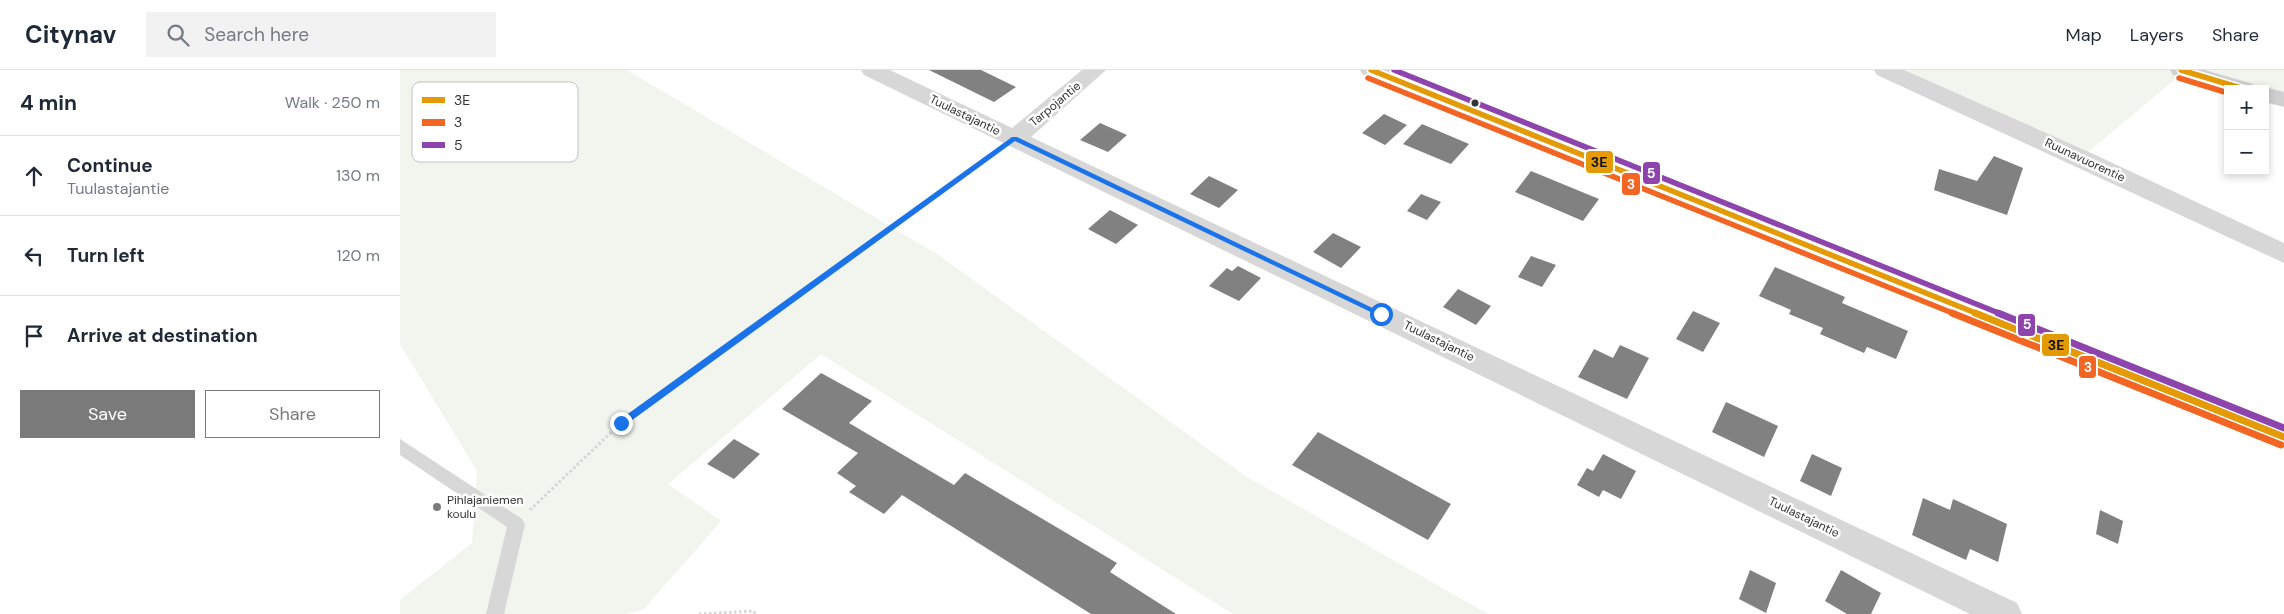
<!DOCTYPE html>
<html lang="en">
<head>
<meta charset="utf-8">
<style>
	:root { --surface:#fff; --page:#f2f2f3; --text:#1f2937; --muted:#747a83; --line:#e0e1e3; --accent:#7a7a7a }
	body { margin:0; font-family:"DM Sans",sans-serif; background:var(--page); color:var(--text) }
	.controls { position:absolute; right:15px; top:15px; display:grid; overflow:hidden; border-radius:0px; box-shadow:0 2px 8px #0003 }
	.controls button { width:45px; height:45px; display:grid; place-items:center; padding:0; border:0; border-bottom:1px solid var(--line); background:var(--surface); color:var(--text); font:25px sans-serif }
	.stop { position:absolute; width:15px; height:15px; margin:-11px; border:4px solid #1a73e8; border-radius:50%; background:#fff }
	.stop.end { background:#1a73e8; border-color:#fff; box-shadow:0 1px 5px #0008 }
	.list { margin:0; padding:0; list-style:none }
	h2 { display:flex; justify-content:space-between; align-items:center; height:65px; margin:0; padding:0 20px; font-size:21px }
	h2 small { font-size:16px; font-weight:400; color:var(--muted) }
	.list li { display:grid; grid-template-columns:32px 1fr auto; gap:15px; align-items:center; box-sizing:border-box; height:80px; padding:0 20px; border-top:1px solid var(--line) }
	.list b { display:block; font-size:19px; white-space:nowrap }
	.list p { margin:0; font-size:16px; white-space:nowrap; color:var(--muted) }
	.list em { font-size:16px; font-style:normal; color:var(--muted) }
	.actions { display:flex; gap:10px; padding:15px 20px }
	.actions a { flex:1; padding:11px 0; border:1px solid var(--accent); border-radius:0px; text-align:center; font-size:18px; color:var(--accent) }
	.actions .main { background:var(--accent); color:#fff }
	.icon { flex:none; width:28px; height:28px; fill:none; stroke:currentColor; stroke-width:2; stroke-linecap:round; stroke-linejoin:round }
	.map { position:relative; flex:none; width:1884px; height:544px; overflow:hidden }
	header { display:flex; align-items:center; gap:30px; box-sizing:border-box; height:70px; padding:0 25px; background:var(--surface); border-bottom:1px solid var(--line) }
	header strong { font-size:24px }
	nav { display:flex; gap:28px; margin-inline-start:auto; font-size:18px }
	.search { width:350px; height:45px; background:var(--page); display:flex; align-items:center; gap:12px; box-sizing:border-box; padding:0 18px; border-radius:0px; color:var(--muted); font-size:19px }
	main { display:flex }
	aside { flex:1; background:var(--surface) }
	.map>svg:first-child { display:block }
	.green { fill:#f1f5ed }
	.building { fill:#818181 }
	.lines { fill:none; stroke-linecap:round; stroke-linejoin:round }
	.path-far1 { stroke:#d6d6d6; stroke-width:2.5; stroke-dasharray:2.5 2.5; stroke-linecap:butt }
	.path { stroke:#d6d6d6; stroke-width:3; stroke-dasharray:2.5 2.5; stroke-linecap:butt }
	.lane { fill:#d7d7d7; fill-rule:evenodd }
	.street { fill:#d7d7d7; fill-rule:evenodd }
	.secondary { fill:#d0d0d0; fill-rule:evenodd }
	.bus-1-far1-casing { stroke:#fff; stroke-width:9 }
	.bus-1-casing { stroke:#fff; stroke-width:11 }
	.bus-2-far1-casing { stroke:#fff; stroke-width:9 }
	.bus-2-casing { stroke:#fff; stroke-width:11 }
	.bus-3-far1-casing { stroke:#fff; stroke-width:9 }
	.bus-3-casing { stroke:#fff; stroke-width:11 }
	.bus-1-far1 { stroke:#e39a05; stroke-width:5.5 }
	.bus-1 { stroke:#e39a05; stroke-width:7 }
	.bus-2-far1 { stroke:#f26522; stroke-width:5.5 }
	.bus-2 { stroke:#f26522; stroke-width:7 }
	.bus-3-far1 { stroke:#8e44ad; stroke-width:5.5 }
	.bus-3 { stroke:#8e44ad; stroke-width:7 }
	.route { fill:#1a73e8 }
	.bus-dot { fill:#333; stroke:#fff; stroke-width:2 }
	.poi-dot { fill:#7a7a7a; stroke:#fff; stroke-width:2 }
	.labels { text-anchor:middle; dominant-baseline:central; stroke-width:5; stroke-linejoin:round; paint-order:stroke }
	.street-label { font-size:12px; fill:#333; stroke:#fff }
	.poi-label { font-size:12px; fill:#333; stroke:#fff; text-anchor:start }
	.key { fill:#fff; stroke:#c2c2c2; stroke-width:1 }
	.key-label { font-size:14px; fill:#333 }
	.line-badge { stroke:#fff; stroke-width:2 }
	.badge-label { font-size:14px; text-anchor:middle; font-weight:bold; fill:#fff }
	.pale-badge-label { font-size:14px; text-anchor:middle; font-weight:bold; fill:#111 }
</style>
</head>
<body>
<header>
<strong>Citynav</strong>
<div class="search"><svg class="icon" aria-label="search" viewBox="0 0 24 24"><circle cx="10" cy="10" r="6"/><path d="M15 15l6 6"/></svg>Search here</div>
<nav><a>Map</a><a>Layers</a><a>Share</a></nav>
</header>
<main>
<aside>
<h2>4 min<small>Walk · 250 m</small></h2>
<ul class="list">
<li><svg class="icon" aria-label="ahead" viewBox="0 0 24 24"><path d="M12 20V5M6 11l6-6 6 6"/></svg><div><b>Continue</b><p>Tuulastajantie</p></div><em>130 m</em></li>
<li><svg class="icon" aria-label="left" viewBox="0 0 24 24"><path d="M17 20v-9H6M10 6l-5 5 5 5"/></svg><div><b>Turn left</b></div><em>120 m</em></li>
<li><svg class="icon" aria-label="arrive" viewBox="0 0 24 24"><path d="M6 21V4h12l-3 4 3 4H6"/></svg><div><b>Arrive at destination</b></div></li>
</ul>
<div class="actions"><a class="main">Save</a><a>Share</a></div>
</aside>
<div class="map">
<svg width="1884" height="544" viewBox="0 0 1884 544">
	<rect width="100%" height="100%" fill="#fff"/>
	<path class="green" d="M0 0H227L537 184 847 407 1088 544H833L421 284 268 414 321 451 243 540 225 544H0V530L72 473 77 401 0 274Z
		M1485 0H1884V30L1865 19H1845L1785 1 1681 88Z"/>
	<path class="building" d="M529 0H581L616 17 594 32Z
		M984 44 1007 55 985 75 962 63Z
		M700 53 727 65 708 82 680 70Z
		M1022 54 1069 74 1051 94 1003 74Z
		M1594 86 1623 98 1607 145 1534 120 1539 99 1577 111Z
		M1131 101 1199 129 1183 151 1115 122Z
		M809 106 838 120 819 138 790 124Z
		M1021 124 1041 132 1027 150 1007 141Z
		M710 140 738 155 716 174 688 159Z
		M933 163 961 177 941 198 913 182Z
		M1131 186 1156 195 1142 217 1118 207Z
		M838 196 861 208 839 231 809 216 827 198 832 201Z
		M1375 197 1445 227 1442 233 1508 261 1496 289 1467 277 1464 283 1420 264 1423 258 1389 244 1391 240 1359 226Z
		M1058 219 1091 236 1076 255 1043 237Z
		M1293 241 1320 253 1303 282 1276 269Z
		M1220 275 1249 288 1227 329 1178 307 1194 279 1213 288Z
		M421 303 472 331 449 353 554 415 565 403 717 493 710 502 776 544H691L502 425 484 444 449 422 456 416 437 403 458 383 382 339Z
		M1326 332 1378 356 1364 387 1312 362Z
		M918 362 1051 434 1028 470 892 395Z
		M334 369 360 384 334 409 307 394Z
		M1203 384 1236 401 1221 429 1203 420 1199 427 1177 415 1187 398 1193 401Z
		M1412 384 1442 398 1431 426 1400 411Z
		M1523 428 1550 440 1553 429 1607 454 1598 492 1570 479 1566 490 1512 465Z
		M1700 440 1723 451 1718 474 1696 464Z
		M1350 500 1376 513 1366 543 1339 529Z
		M1441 500 1481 523 1471 544H1447L1425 531Z"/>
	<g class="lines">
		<path class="path-far1" d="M371 244 594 83"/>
		<path class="path" d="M130 440 221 353 373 243
			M299 544 353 541 356 544"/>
		<path class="lane" d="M0 369 122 449 125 454 104 544H86L107 457 0 385Z"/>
		<path class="street" d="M461 0H490L612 58 682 0H706L631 67 1617 533 1622 544H1570L464 5Z
			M960 0H991L1884 354V379L963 5Z
			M1474 0H1504L1689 82 1884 173V193L1477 5Z"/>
		<path class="secondary" d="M1770 0H1805L1853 14 1856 19H1828V21L1773 5Z
			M1865 17 1884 22V37L1865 32V19H1858Z"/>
		<g class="bus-1-far1-casing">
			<path id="bus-1-far1" d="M971 0 1578 244
				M1781 0 1844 19"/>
		</g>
		<g class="bus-1-casing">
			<path id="bus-1" d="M1575 243 1884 367"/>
		</g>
		<g class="bus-2-far1-casing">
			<path id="bus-2-far1" d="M968 8 1555 244
				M1779 8 1828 23"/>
		</g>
		<g class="bus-2-casing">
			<path id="bus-2" d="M1552 243 1881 375"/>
		</g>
		<g class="bus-3-far1-casing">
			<path id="bus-3-far1" d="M994 0 1601 244"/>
		</g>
		<g class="bus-3-casing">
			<path id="bus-3" d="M1598 243 1884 358"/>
		</g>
		<use href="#bus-1-far1" class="bus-1-far1"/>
		<use href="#bus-1" class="bus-1"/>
		<use href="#bus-2-far1" class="bus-2-far1"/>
		<use href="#bus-2" class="bus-2"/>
		<use href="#bus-3-far1" class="bus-3-far1"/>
		<use href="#bus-3" class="bus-3"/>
	</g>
	<path class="route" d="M612 67H617L985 244 984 246H979L615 71 224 356H218V351Z"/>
	<circle class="bus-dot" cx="1075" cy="33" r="4.5"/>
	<circle class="poi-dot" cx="37" cy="437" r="5"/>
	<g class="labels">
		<g class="street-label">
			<text transform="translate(655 34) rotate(-40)">Tarpojantie</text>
			<text transform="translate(565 45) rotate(26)">Tuulastajantie</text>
			<text transform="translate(1685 90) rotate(25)">Ruunavuorentie</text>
			<text transform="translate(1039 271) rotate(26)">Tuulastajantie</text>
			<text transform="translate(1404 447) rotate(26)">Tuulastajantie</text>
		</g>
		<g class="poi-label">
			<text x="47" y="430">Pihlajaniemen<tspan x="47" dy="14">koulu</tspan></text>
		</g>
	</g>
	<rect x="12" y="12" width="166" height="80" rx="8" class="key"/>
	<rect x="22" y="27" width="23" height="6" fill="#e39a05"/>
	<rect x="22" y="49" width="23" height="7" fill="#f26522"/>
	<rect x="22" y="72" width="23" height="6" fill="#8e44ad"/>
	<g class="key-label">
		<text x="54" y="35">3E</text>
		<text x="54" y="57">3</text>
		<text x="54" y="80">5</text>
	</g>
	<g class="line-badge">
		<rect x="1185" y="80" width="29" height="24" rx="5" fill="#e39a05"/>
		<rect x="1242" y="91" width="19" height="24" rx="5" fill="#8e44ad"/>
		<rect x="1221" y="102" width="20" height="24" rx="5" fill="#f26522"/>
		<rect x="1617" y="243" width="19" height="24" rx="5" fill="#8e44ad"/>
		<rect x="1641" y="263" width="29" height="24" rx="5" fill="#e39a05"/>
		<rect x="1678" y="285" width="19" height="24" rx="5" fill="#f26522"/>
	</g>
	<g class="badge-label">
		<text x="1251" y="108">5</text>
		<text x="1231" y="119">3</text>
		<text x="1627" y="259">5</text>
		<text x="1688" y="302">3</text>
	</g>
	<g class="pale-badge-label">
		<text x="1199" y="97">3E</text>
		<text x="1656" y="280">3E</text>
	</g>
</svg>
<div class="controls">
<button>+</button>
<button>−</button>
</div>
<div class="stop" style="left:981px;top:244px"></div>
<div class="stop end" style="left:221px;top:353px"></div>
</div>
</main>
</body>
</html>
